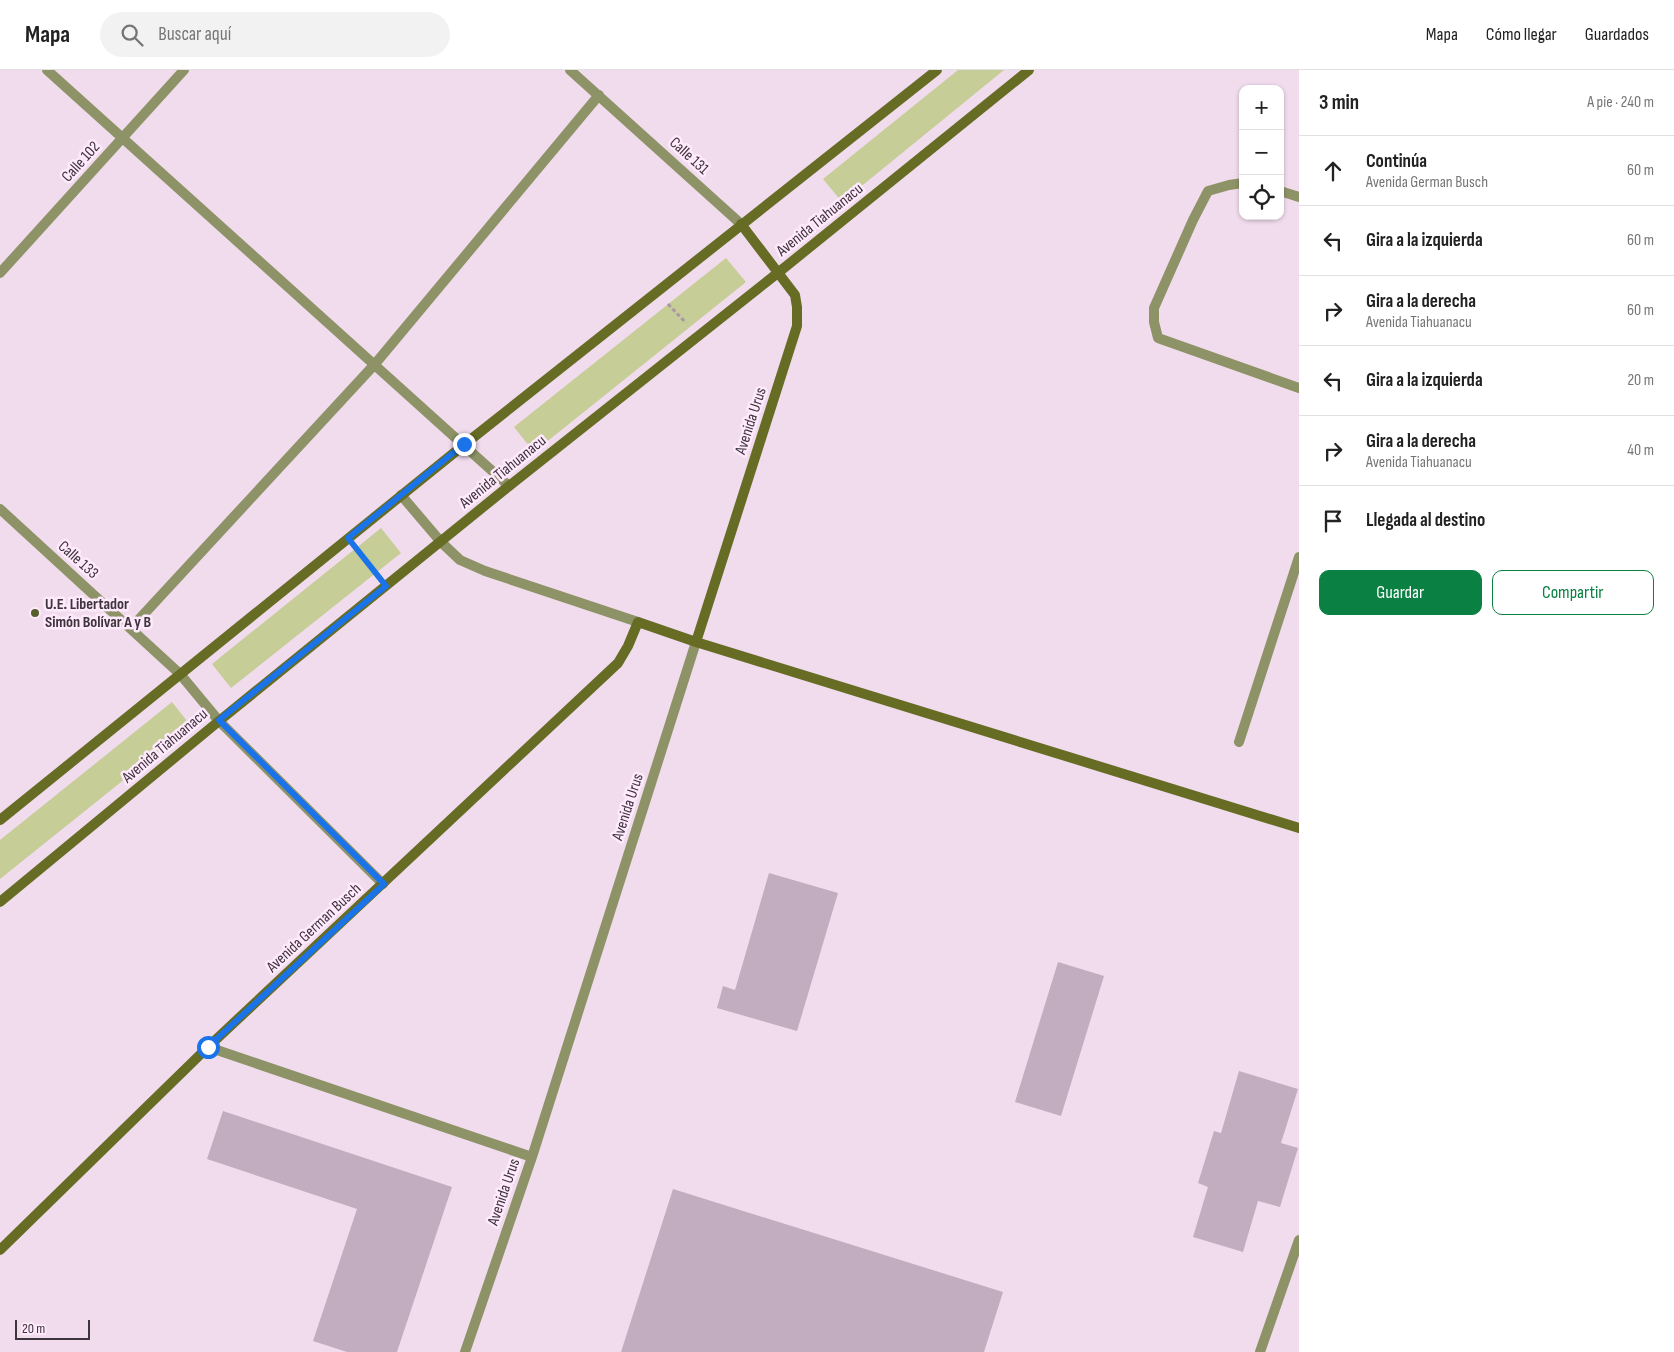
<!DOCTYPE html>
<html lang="es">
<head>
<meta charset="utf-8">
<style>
	:root { --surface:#fff; --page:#f2f2f2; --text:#222; --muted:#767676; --line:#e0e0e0; --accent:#0b8043 }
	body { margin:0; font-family:"Sofia Sans Condensed",sans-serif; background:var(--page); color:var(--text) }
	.controls { position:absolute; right:15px; top:15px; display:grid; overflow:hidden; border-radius:10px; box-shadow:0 1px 4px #0004 }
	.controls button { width:45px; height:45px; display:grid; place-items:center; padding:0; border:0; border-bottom:1px solid var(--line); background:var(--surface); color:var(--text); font:25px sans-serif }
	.scale { position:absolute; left:15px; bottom:12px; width:75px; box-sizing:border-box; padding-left:5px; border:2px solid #3d343c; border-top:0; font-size:14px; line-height:18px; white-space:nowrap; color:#3d343c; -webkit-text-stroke:4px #ffe9fc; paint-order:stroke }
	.stop { position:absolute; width:15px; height:15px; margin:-11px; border:4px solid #1a73e8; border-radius:50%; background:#fff }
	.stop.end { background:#1a73e8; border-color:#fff; box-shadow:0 1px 5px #0008 }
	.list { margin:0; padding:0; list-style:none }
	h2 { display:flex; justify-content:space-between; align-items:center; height:65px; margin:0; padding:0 20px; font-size:21px }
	h2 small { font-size:16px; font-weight:400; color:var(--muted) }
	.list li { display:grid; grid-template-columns:32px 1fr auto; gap:15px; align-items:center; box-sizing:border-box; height:70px; padding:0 20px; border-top:1px solid var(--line) }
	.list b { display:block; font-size:19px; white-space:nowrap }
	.list p { margin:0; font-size:16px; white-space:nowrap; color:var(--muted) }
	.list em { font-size:16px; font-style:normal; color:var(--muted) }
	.actions { display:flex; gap:10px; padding:15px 20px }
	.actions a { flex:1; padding:11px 0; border:1px solid var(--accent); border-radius:10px; text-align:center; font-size:18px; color:var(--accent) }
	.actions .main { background:var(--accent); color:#fff }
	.icon { flex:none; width:28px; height:28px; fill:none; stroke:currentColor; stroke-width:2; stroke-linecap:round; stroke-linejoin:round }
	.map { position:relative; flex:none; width:1299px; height:1282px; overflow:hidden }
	header { display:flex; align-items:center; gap:30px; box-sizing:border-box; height:70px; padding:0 25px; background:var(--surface); border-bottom:1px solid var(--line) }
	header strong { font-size:24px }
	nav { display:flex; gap:28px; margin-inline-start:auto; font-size:18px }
	.search { width:350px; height:45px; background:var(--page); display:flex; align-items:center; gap:12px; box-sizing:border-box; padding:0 18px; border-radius:28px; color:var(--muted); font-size:19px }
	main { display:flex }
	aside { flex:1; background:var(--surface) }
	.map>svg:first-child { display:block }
	.green { fill:#c6cd96 }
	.building { fill:#c1adbf }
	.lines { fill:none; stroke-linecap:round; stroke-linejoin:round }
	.path { stroke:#a999a7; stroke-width:3; stroke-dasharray:4 2.5; stroke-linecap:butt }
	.lane { stroke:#8e9367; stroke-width:10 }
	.street { stroke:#8e9367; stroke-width:10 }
	.secondary { stroke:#666c24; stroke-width:10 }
	.route { stroke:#1a73e8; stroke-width:6 }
	.poi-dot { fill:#595e2c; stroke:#ffe9fc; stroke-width:2 }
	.labels { text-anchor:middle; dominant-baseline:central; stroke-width:5; stroke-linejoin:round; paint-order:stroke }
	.street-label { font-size:16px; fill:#3d343c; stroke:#ffe9fc }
	.poi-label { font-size:16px; font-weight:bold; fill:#3d343c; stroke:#ffe9fc; text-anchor:start }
</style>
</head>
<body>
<header>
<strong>Mapa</strong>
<div class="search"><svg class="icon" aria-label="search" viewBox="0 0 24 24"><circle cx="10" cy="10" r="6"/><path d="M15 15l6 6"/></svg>Buscar aquí</div>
<nav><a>Mapa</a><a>Cómo llegar</a><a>Guardados</a></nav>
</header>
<main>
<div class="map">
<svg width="1299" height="1282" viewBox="0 0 1299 1282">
	<rect width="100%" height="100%" fill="#f1dcee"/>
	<path class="green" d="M958 0H1004L842 132 823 109Z
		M726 188 746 212 534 382 514 357Z
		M381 458 401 483 231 618 212 594Z
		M172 632 191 656 0 809V770Z"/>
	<path class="building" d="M769 803 838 823 797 961 717 938 723 916 735 920Z
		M1058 892 1104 906 1061 1046 1015 1032Z
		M1239 1001 1298 1019 1281 1073 1298 1078 1280 1137 1258 1131 1243 1182 1193 1167 1208 1117 1198 1113 1214 1061 1221 1063Z
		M223 1041 452 1117 397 1282H347L313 1271 357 1139 207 1089Z
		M673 1119 1003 1222 984 1282H621Z"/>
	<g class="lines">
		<path class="path" d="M668 234 686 253
			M359 481 375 502"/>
		<path class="lane" d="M1243 113 1229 115 1208 121 1193 150 1154 238V252L1158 268 1299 318
			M1280 121 1299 127
			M1239 672 1299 487
			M1260 1282 1299 1170"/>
		<path class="street" d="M47 0 509 416
			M570 0 741 154
			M0 203 184 0
			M401 425 441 472 460 490 485 501 638 552
			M0 439 180 604 219 651 383 814
			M131 558 375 294 599 25
			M208 977 532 1087
			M465 1282 532 1087 696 572"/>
		<path class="secondary" d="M696 572 797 256V237L795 225 741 154
			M0 750 465 374 937 0
			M0 832 219 651 509 416 779 202 1029 0
			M0 1180 208 977 618 593 628 576 638 552 696 572 1299 758"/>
	</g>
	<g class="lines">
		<path class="route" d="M208 977 384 814 219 650 386 516 348 468 464 374"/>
	</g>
	<circle class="poi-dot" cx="35" cy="543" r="5"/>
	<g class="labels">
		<g class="street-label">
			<text transform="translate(689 86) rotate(42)">Calle 131</text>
			<text transform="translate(81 92) rotate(-48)">Calle 102</text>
			<text transform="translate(820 150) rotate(-39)">Avenida Tiahuanacu</text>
			<text transform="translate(751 351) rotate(-72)">Avenida Urus</text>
			<text transform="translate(503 402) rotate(-39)">Avenida Tiahuanacu</text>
			<text transform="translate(78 490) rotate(42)">Calle 133</text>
			<text transform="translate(165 676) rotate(-40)">Avenida Tiahuanacu</text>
			<text transform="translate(628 737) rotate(-72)">Avenida Urus</text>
			<text transform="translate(314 858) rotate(-43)">Avenida German Busch</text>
			<text transform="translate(504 1122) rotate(-71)">Avenida Urus</text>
		</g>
		<g class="poi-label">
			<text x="45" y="534">U.E. Libertador<tspan x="45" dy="18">Simón Bolívar A y B</tspan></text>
		</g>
	</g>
</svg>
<div class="controls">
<button>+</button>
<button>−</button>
<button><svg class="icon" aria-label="locate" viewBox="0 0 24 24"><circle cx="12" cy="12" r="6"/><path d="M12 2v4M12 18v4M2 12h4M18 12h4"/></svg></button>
</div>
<div class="scale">20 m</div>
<div class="stop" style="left:208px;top:977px"></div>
<div class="stop end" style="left:464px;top:374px"></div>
</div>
<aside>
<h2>3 min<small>A pie · 240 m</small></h2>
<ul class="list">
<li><svg class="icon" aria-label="ahead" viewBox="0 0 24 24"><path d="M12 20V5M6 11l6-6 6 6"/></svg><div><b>Continúa</b><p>Avenida German Busch</p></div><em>60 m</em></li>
<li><svg class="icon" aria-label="left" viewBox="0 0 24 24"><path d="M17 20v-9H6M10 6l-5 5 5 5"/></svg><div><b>Gira a la izquierda</b></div><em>60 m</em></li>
<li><svg class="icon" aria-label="right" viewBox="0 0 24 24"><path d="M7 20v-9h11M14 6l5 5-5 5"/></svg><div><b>Gira a la derecha</b><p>Avenida Tiahuanacu</p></div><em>60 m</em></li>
<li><svg class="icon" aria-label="left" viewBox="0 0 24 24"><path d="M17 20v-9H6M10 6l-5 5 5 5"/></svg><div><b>Gira a la izquierda</b></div><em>20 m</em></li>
<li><svg class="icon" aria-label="right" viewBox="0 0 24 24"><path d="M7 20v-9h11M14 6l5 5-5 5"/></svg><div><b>Gira a la derecha</b><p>Avenida Tiahuanacu</p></div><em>40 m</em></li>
<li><svg class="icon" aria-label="arrive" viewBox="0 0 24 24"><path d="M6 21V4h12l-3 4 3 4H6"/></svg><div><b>Llegada al destino</b></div></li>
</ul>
<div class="actions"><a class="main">Guardar</a><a>Compartir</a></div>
</aside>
</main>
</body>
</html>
